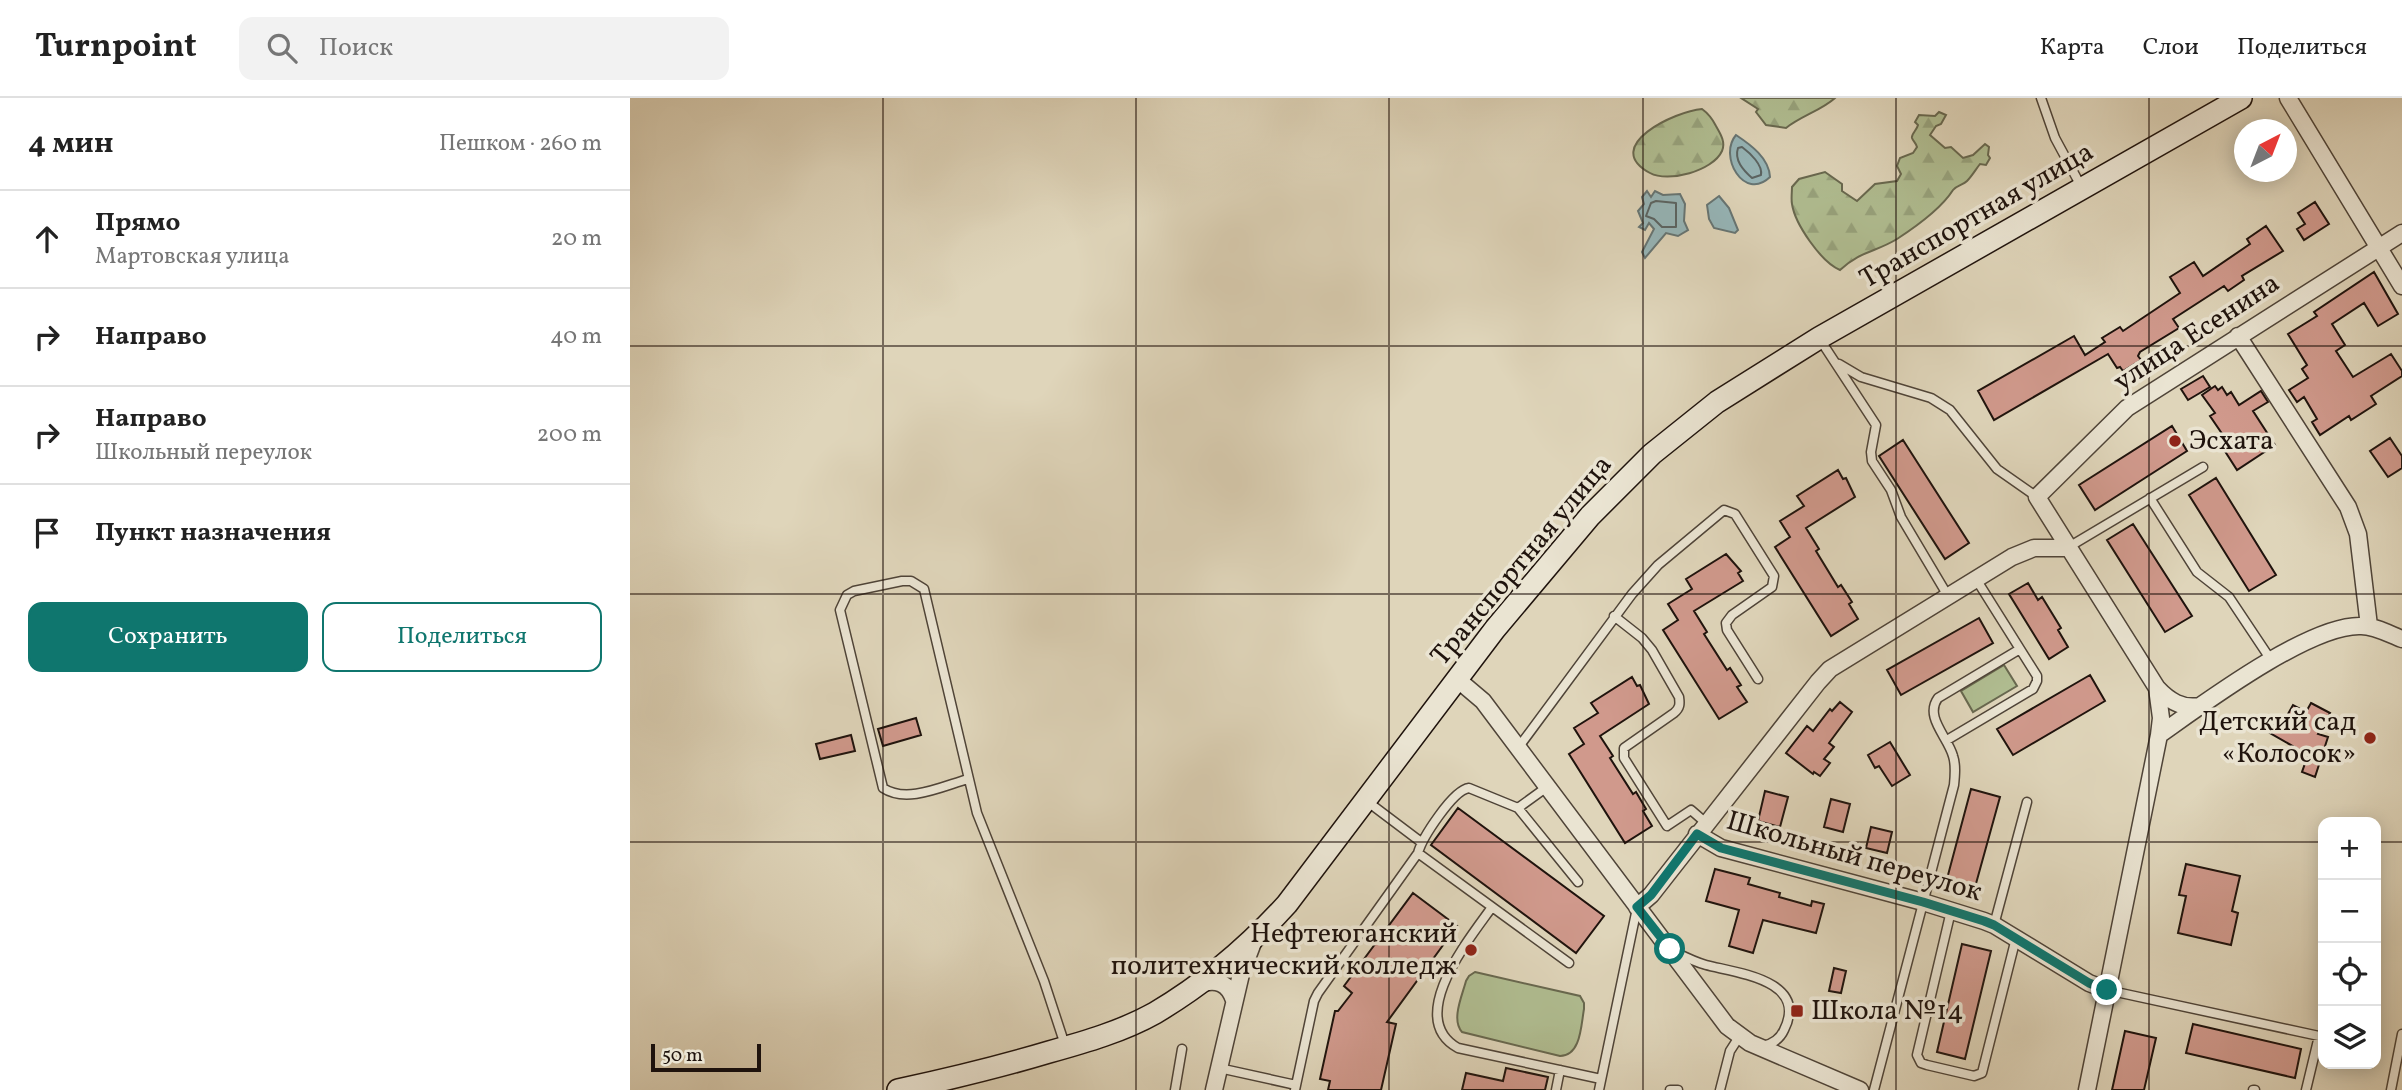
<!DOCTYPE html>
<html lang="ru">
<head>
<meta charset="utf-8">
<style>
	:root { --surface:#fff; --page:#f2f2f2; --text:#222; --muted:#767676; --line:#e0e0e0; --accent:#0f766e }
	body { margin:0; font-family:Vollkorn,serif; background:var(--page); color:var(--text) }
	.controls { position:absolute; right:21px; bottom:21px; display:grid; overflow:hidden; border-radius:14px; box-shadow:0 4px 18px #0003 }
	.controls button { width:63px; height:63px; display:grid; place-items:center; padding:0; border:0; border-bottom:2px solid var(--line); background:var(--surface); color:var(--text); font:35px sans-serif }
	.compass { position:absolute; left:1604px; top:21px; width:63px; height:63px; border-radius:50%; background:var(--surface); box-shadow:0 4px 18px #0003; rotate:42deg }
	.scale { position:absolute; left:21px; bottom:18px; width:110px; box-sizing:border-box; padding-left:7px; border:4px solid #1f130d; border-top:0; font-size:19px; line-height:24px; white-space:nowrap; color:#1f130d; -webkit-text-stroke:5px #eae4d2; paint-order:stroke }
	.stop { position:absolute; width:21px; height:21px; margin:-16px; border:5px solid #0f766e; border-radius:50%; background:#fff }
	.stop.end { background:#0f766e; border-color:#fff; box-shadow:0 2px 7px #0008 }
	.list { margin:0; padding:0; list-style:none }
	h2 { display:flex; justify-content:space-between; align-items:center; height:91px; margin:0; padding:0 28px; font-size:30px }
	h2 small { font-size:23px; font-weight:400; color:var(--muted) }
	.list li { display:grid; grid-template-columns:46px 1fr auto; gap:21px; align-items:center; box-sizing:border-box; height:98px; padding:0 28px; border-top:2px solid var(--line) }
	.list b { display:block; font-size:26px; white-space:nowrap }
	.list p { margin:0; font-size:23px; white-space:nowrap; color:var(--muted) }
	.list em { font-size:23px; font-style:normal; color:var(--muted) }
	.actions { display:flex; gap:14px; padding:21px 28px }
	.actions a { flex:1; padding:16px 0; border:2px solid var(--accent); border-radius:14px; text-align:center; font-size:24px; color:var(--accent) }
	.actions .main { background:var(--accent); color:#fff }
	.icon { flex:none; width:38px; height:38px; fill:none; stroke:currentColor; stroke-width:2; stroke-linecap:round; stroke-linejoin:round }
	.map { position:relative; flex:none; width:1772px; height:992px; overflow:hidden }
	header { display:flex; align-items:center; gap:42px; box-sizing:border-box; height:98px; padding:0 35px; background:var(--surface); border-bottom:2px solid var(--line) }
	header strong { font-size:33px }
	nav { display:flex; gap:38px; margin-inline-start:auto; font-size:24px }
	.search { width:490px; height:63px; background:var(--page); display:flex; align-items:center; gap:18px; box-sizing:border-box; padding:0 24px; border-radius:14px; color:var(--muted); font-size:26px }
	main { display:flex }
	aside { flex:1; background:var(--surface) }
	.map>svg:first-child { display:block }
	.forest { fill:url(#forest-firs); stroke:#68684f; stroke-width:2 }
	.green { fill:#b0bd91; stroke:#68684f; stroke-width:2 }
	.water { fill:#96b6b9; stroke:#667574; stroke-width:2 }
	.lines { fill:none; stroke-linecap:round; stroke-linejoin:round }
	.shore { stroke:#5a6463; stroke-width:2 }
	.building { fill:#d0998c; stroke:#1f130d; stroke-width:2 }
	.lane-casing { stroke:#4f4438; stroke-width:11 }
	.street-casing { stroke:#4f4438; stroke-width:19 }
	.secondary-casing { stroke:#1f130d; stroke-width:24 }
	.lane { stroke:#eae4d2; stroke-width:8 }
	.street { stroke:#eae4d2; stroke-width:16 }
	.secondary { stroke:#eae4d2; stroke-width:21 }
	.route { stroke:#0f766e; stroke-width:9 }
	.grid { fill:none; stroke:#1f130d; stroke-width:2; stroke-opacity:0.55 }
	.poi-dot { fill:#8f2418; stroke:#eae4d2; stroke-width:2.5 }
	.labels { text-anchor:middle; dominant-baseline:central; stroke-width:7; stroke-linejoin:round; paint-order:stroke }
	.street-label { font-size:28px; fill:#1f130d; stroke:#eae4d2 }
	.poi-label { font-size:28px; fill:#1f130d; stroke:#eae4d2; text-anchor:start }
</style>
</head>
<body>
<header>
<strong>Turnpoint</strong>
<div class="search"><svg class="icon" aria-label="search" viewBox="0 0 24 24"><circle cx="10" cy="10" r="6"/><path d="M15 15l6 6"/></svg>Поиск</div>
<nav><a>Карта</a><a>Слои</a><a>Поделиться</a></nav>
</header>
<main>
<aside>
<h2>4 мин<small>Пешком · 260 m</small></h2>
<ul class="list">
<li><svg class="icon" aria-label="ahead" viewBox="0 0 24 24"><path d="M12 20V5M6 11l6-6 6 6"/></svg><div><b>Прямо</b><p>Мартовская улица</p></div><em>20 m</em></li>
<li><svg class="icon" aria-label="right" viewBox="0 0 24 24"><path d="M7 20v-9h11M14 6l5 5-5 5"/></svg><div><b>Направо</b></div><em>40 m</em></li>
<li><svg class="icon" aria-label="right" viewBox="0 0 24 24"><path d="M7 20v-9h11M14 6l5 5-5 5"/></svg><div><b>Направо</b><p>Школьный переулок</p></div><em>200 m</em></li>
<li><svg class="icon" aria-label="arrive" viewBox="0 0 24 24"><path d="M6 21V4h12l-3 4 3 4H6"/></svg><div><b>Пункт назначения</b></div></li>
</ul>
<div class="actions"><a class="main">Сохранить</a><a>Поделиться</a></div>
</aside>
<div class="map">
<svg width="1772" height="992" viewBox="0 0 1772 992">
	<defs>
		<pattern id="forest-firs" width="22" height="20" patternUnits="userSpaceOnUse" patternTransform="scale(1.75)"><rect width="22" height="20" fill="#b0bd91"/><path d="M5 1l3.5 6h-7zM16 11l3.5 6h-7z" fill="#97a27c"/></pattern>
	</defs>
	<rect width="100%" height="100%" fill="#dfd5ba"/>
	<filter id="stains"><feTurbulence type="fractalNoise" baseFrequency=".00286" numOctaves="4"/><feColorMatrix values="0 0 0 0 .2 0 0 0 0 .09 0 0 0 0 .02 0 0 0 .5 -.17"/></filter>
	<radialGradient id="worn" r=".72"><stop offset=".6" stop-color="#630" stop-opacity="0"/><stop offset="1" stop-color="#630" stop-opacity=".3"/></radialGradient>
	<path class="forest" d="M1111 0H1205C1192 12 1171 18 1156 30L1136 27 1126 14 1128 11Z
		M1072 11C1079 16 1082 20 1086 28 1090 35 1096 44 1092 53 1083 73 1038 85 1020 75 970 48 1046 13 1072 11Z
		M1309 14 1316 17 1311 26 1306 28 1300 37 1315 50 1321 49 1333 60 1343 57 1355 46 1359 49 1358 57 1360 60 1356 67 1350 66C1346 71 1342 78 1337 83 1333 87 1327 87 1323 92 1311 111 1287 128 1267 141 1246 154 1230 153 1210 172 1191 164 1165 126 1162 106 1161 101 1162 94 1162 89L1169 81 1195 74 1212 86V93L1227 103 1245 86 1267 83 1271 76 1267 68 1270 60 1283 55 1287 49C1286 45 1283 43 1282 40 1281 36 1287 32 1288 27L1285 24 1289 17 1305 18Z"/>
	<path class="green" d="M1374 567 1387 588 1343 614 1331 593Z
		M845 874 950 898 954 905V911C951 927 951 958 930 958L832 934C821 922 832 898 836 883L839 878Z"/>
	<path class="water" d="M1106 37C1121 47 1139 60 1140 79 1114 104 1088 58 1106 37Z
		M1017 93 1021 99 1025 93 1033 97 1050 96 1055 106 1054 123 1058 132 1048 138 1036 135 1015 160 1012 154 1024 131 1019 125 1015 132 1009 129 1013 125 1008 113 1014 106 1012 99Z
		M1089 98 1099 110 1108 132 1105 135 1084 130 1079 121 1077 107Z"/>
	<g class="lines">
		<path class="shore" d="M1112 49C1120 55 1133 67 1131 77L1122 80C1113 72 1104 62 1108 50Z
			M1026 103 1046 105V129H1032L1024 121 1016 118 1021 105Z"/>
	</g>
	<path class="building" d="M1685 104 1699 126 1674 142 1667 131 1675 126 1668 115Z
		M1636 128 1653 153 1612 178 1614 182 1598 193 1594 188 1543 221 1549 230 1510 254 1508 258 1511 262 1493 273 1490 269 1487 270 1478 256 1364 322 1348 293 1444 238 1455 257 1475 244 1472 240 1490 229 1493 233 1550 195 1540 179 1564 164 1573 178 1620 146 1617 141Z
		M1744 174 1768 216 1748 228 1734 205 1702 226 1715 247 1706 253 1723 279 1761 256 1772 273V278L1741 298 1746 306 1721 322 1719 318 1690 337 1682 324 1687 321 1674 299 1667 304 1659 292 1678 280 1672 271 1677 267 1658 236 1687 218 1684 214Z
		M1573 278 1580 289 1558 302 1551 291Z
		M1585 288 1588 292 1592 289 1597 297 1601 294 1609 307 1631 293 1638 304 1623 313 1645 347 1607 372 1591 347 1597 343 1580 318 1585 315 1572 297Z
		M1542 328 1557 353 1465 412 1449 387Z
		M1760 340 1772 358V370L1758 379 1740 353Z
		M1273 342 1339 445 1315 461 1249 358Z
		M1208 372 1213 381 1216 380 1225 399 1176 430 1189 451 1186 453 1208 489 1211 487 1222 504 1219 506 1228 521 1201 538 1145 449 1160 439 1150 423 1174 408 1167 398Z
		M1586 380 1646 477 1619 493 1559 397Z
		M1503 426 1562 518 1535 534 1477 442Z
		M1096 456 1111 473 1108 475 1113 483 1064 513 1077 534 1074 536 1097 572 1100 570 1111 587 1107 589 1117 604 1089 621 1033 532 1048 522 1038 506 1062 491 1056 481Z
		M1398 485 1408 502 1412 499 1431 530 1428 532 1438 549 1419 561 1379 496Z
		M1349 520 1363 545 1271 597 1257 572Z
		M1460 577 1475 603 1383 657 1367 631Z
		M1002 579 1007 588 1010 587 1019 606 970 638 983 658 980 660 1003 696 1006 694 1016 711 1013 713 1022 728 995 745 939 656 954 646 944 630 968 615 961 605Z
		M1210 604 1222 614 1199 645 1204 649 1194 661 1200 665 1190 678 1184 674 1183 676 1156 655 1177 628 1183 633 1200 611 1202 613Z
		M1681 605 1700 615 1688 636 1698 639 1685 679 1672 674 1678 657 1640 635 1647 621 1653 625 1663 607 1676 614Z
		M286 620 291 637 253 648 248 631Z
		M221 637 225 653 190 661 186 646Z
		M1260 644 1280 677 1262 688 1249 668 1245 670 1238 657Z
		M1341 691 1370 699 1342 800 1314 792Z
		M1135 693 1158 699 1150 729 1128 723Z
		M1201 701 1220 706 1213 734 1194 729Z
		M828 710 974 818 946 855 801 747Z
		M1241 729 1262 734 1257 755 1236 750Z
		M1556 766 1610 778 1602 813 1608 815 1601 847 1548 835 1556 798 1549 797Z
		M1085 771 1120 780 1118 786 1150 795 1149 799 1181 808 1182 803 1194 806 1186 835 1133 822 1123 855 1099 848 1109 812 1076 803Z
		M783 795 827 828 757 924 766 926 751 992H698L700 983 690 981 705 913H708L722 895 714 888Z
		M1332 846 1361 853 1335 961 1307 954Z
		M1204 870 1216 873 1211 895 1199 893Z
		M1563 926 1671 951 1665 980 1556 955Z
		M1495 933 1526 940 1514 992H1482Z
		M876 970 918 979 915 992H832L836 975 873 983Z"/>
	<g class="lines">
		<g class="lane-casing">
			<path id="lane" d="M1411 0 1425 40 1452 90
				M1189 240 1246 327 1241 354 1242 363 1261 392 1271 419 1318 498
				M1209 266 1231 279 1301 300 1320 312 1367 371 1407 399
				M1520 400 1567 474 1599 499 1641 562
				M1437 450 1573 369
				M984 518 1012 540 1022 552 1049 599C1050 606 1050 610 1044 615L994 650V660L1037 728 1061 712 1076 725
				M1317 642 1403 591 1407 583V578L1346 481
				M888 650 1002 496 1028 467 1094 412 1105 416 1144 478 1142 489 1102 517 1096 525 1097 532 1128 581
				M338 681C313 688 277 706 253 690L210 512 217 497 224 493 272 483H281L294 491 347 715 414 883 435 947
				M738 704 791 744
				M888 710 948 784
				M788 755 939 865
				M862 809C840 840 774 920 828 950L971 981
				M1321 813 1287 957 1291 965 1297 967 1344 978 1352 975 1386 840
				M1364 827 1397 704
				M1045 854C1055 859 1065 864 1076 867 1107 875 1179 882 1154 932 1150 941 1142 946 1133 948
				M1477 892 1689 938 1676 992
				M589 970 666 987
				M545 992 552 951
				M665 992 684 903 688 895 788 755C792 740 823 692 839 690L888 710 917 689
				M926 992 930 972
				M969 992 1007 810
				M1040 992H1048
				M1090 992 1100 953 1109 939
				M1244 992 1324 687C1325 677 1326 667 1323 658 1318 639 1294 619 1308 600L1390 551
				M1623 992H1625
				M1761 992 1772 936"/>
		</g>
		<g class="street-casing">
			<path id="street" d="M1658 0 1772 188
				M1608 238 1718 409 1728 436 1739 528
				M827 581 853 603 1097 928 1120 945 1230 992
				M1527 590C1539 603 1552 611 1570 608
				M1529 637C1573 606 1680 526 1731 528 1745 528 1759 536 1772 541
				M1067 736 1091 750 1293 804 1354 823 1364 827 1459 885 1477 892
				M1007 809 1021 797 1188 584 1200 571 1382 459 1404 450H1437
				M569 886C586 881 598 884 604 902
				M584 992 611 876 624 842
				M1457 992 1529 637 1531 620 1527 590 1407 399 1497 310 1772 135"/>
		</g>
		<g class="secondary-casing">
			<path id="secondary" d="M268 992C319 981 369 969 419 954 455 944 493 933 525 915 574 886 619 848 657 806L865 531 960 418 1022 356 1087 304 1189 240 1611 0"/>
		</g>
		<use href="#lane" class="lane"/>
		<use href="#street" class="street"/>
		<use href="#secondary" class="secondary"/>
	</g>
	<g class="lines">
		<path class="route" d="M1040 851 1007 809 1021 797 1067 736 1091 750 1293 804 1354 823 1364 827 1459 885 1477 892"/>
	</g>
	<path class="grid" d="M253 0V992M506 0V992M759 0V992M1013 0V992M1266 0V992M1519 0V992M0 248H1772M0 496H1772M0 744H1693M1746 744H1772"/>
	<g class="poi-dot">
		<circle cx="1545" cy="343" r="7"/>
		<circle cx="1740" cy="640" r="7"/>
		<circle cx="841" cy="852" r="7"/>
		<rect x="1160" y="906" width="14" height="14" rx="3.5"/>
	</g>
	<g class="labels">
		<g class="street-label">
			<text transform="translate(1347 118) rotate(-30)">Транспортная улица</text>
			<text transform="translate(1567 235) rotate(-33)">улица Есенина</text>
			<text transform="translate(892 463) rotate(-50)">Транспортная улица</text>
			<text transform="translate(1224 759) rotate(16)">Школьный переулок</text>
		</g>
		<g class="poi-label">
			<text x="1559" y="343">Эсхата</text>
			<text x="1726" y="624" text-anchor="end">Детский сад<tspan x="1726" dy="32">«Колосок»</tspan></text>
			<text x="827" y="836" text-anchor="end">Нефтеюганский<tspan x="827" dy="32">политехнический колледж</tspan></text>
			<text x="1181" y="913">Школа №14</text>
		</g>
	</g>
	<rect width="100%" height="100%" filter="url(#stains)"/>
	<rect width="100%" height="100%" fill="url(#worn)"/>
</svg>
<div class="controls">
<button>+</button>
<button>−</button>
<button><svg class="icon" aria-label="locate" viewBox="0 0 24 24"><circle cx="12" cy="12" r="6"/><path d="M12 2v4M12 18v4M2 12h4M18 12h4"/></svg></button>
<button><svg class="icon" aria-label="layers" viewBox="0 0 24 24"><path d="M12 4l9 5-9 5-9-5zM3 14l9 5 9-5"/></svg></button>
</div>
<svg class="compass" viewBox="-18 -18 36 36"><path d="M0-13l5 13h-10z" fill="#e53935"/><path d="M0 13l5-13h-10z" fill="#767676"/></svg>
<div class="scale">50 m</div>
<div class="stop" style="left:1040px;top:851px"></div>
<div class="stop end" style="left:1477px;top:892px"></div>
</div>
</main>
</body>
</html>
